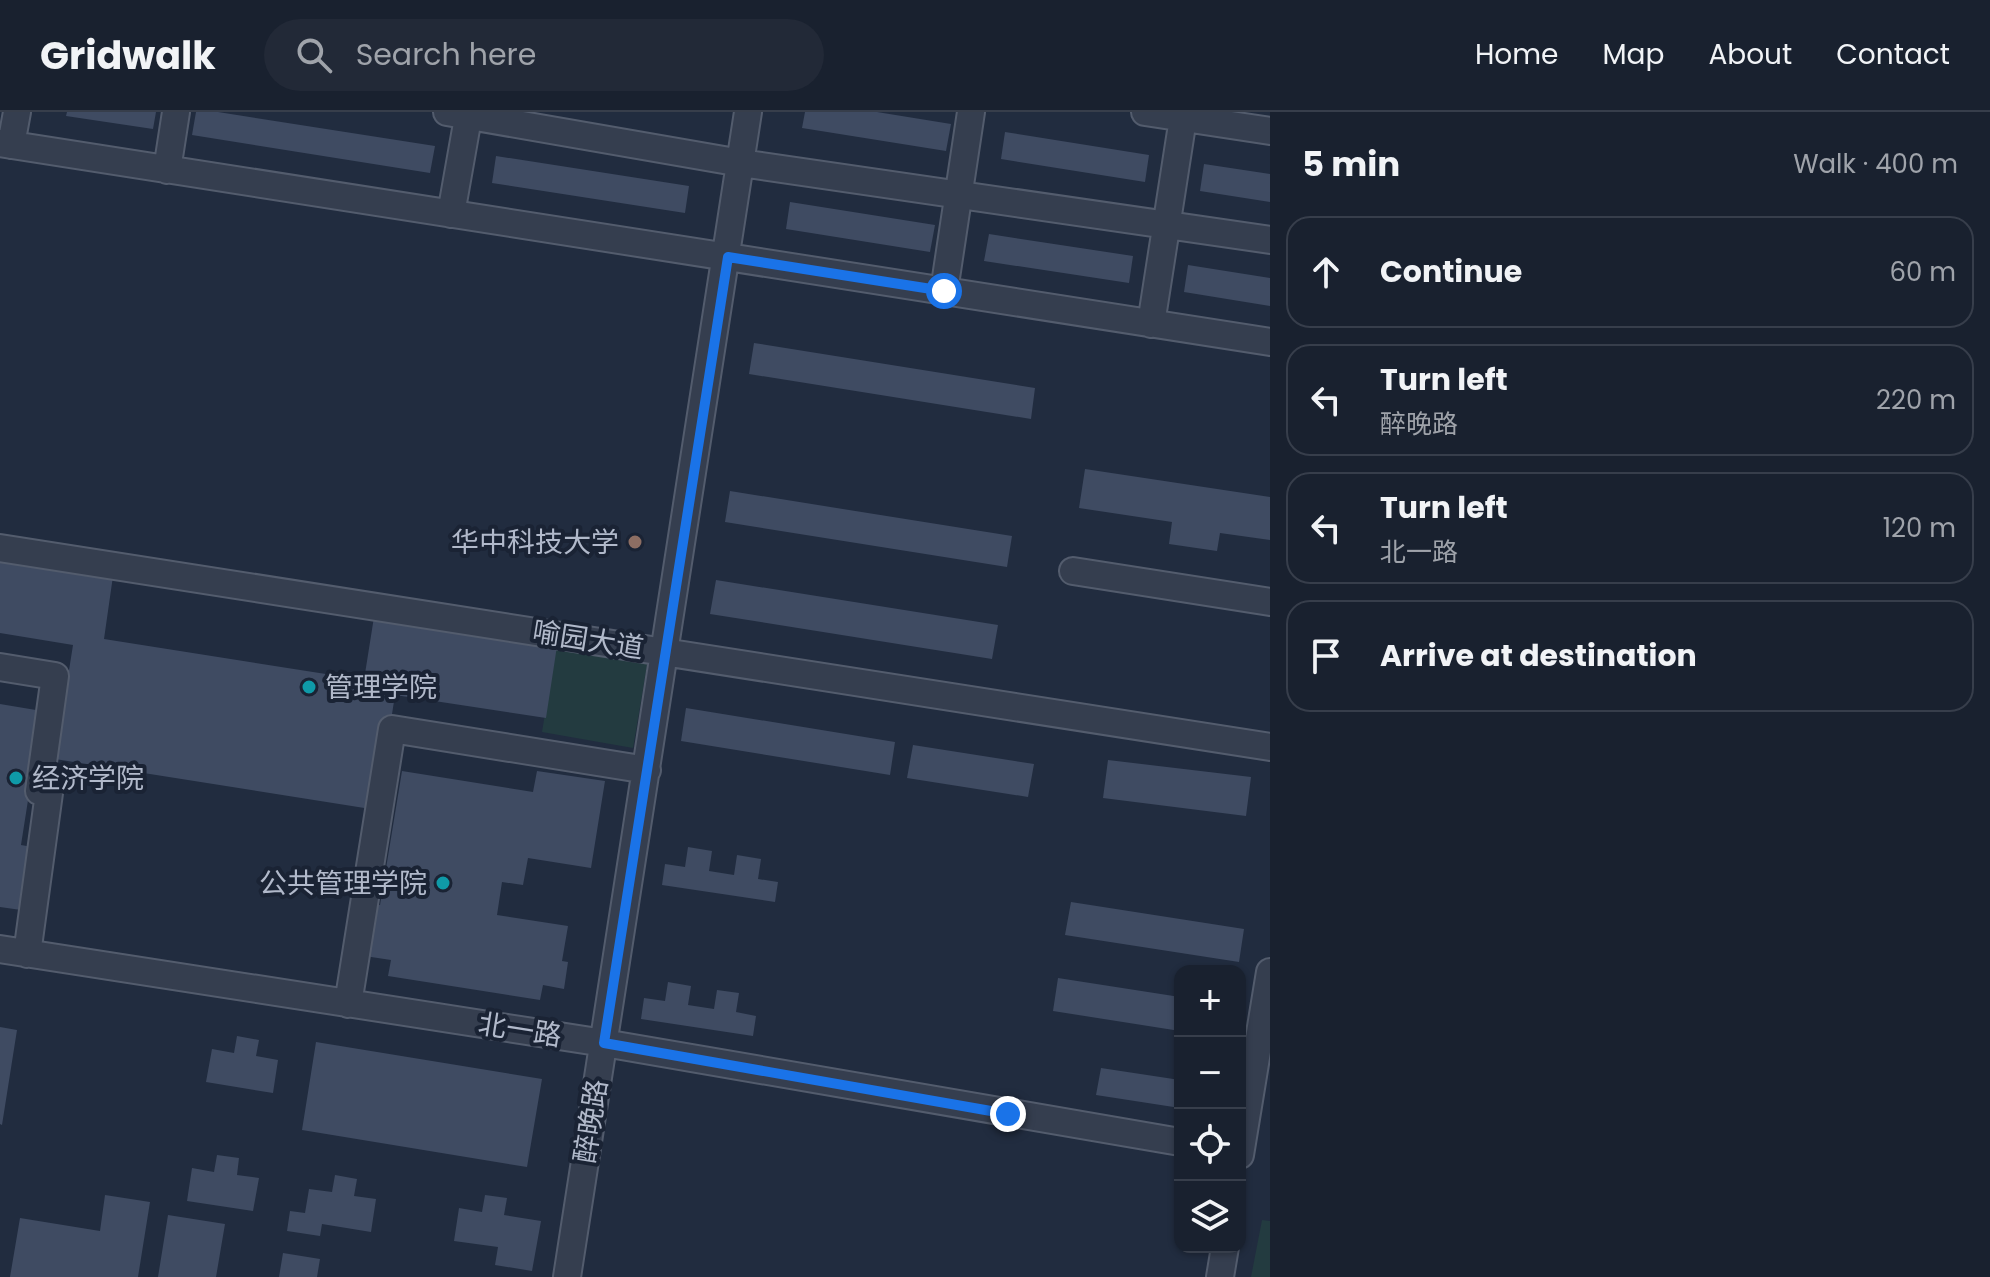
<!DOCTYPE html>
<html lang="en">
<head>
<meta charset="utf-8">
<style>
	:root { --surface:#19212f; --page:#222937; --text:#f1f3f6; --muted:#9fa3aa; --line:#373e4b }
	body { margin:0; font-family:Poppins,"Noto Sans SC",sans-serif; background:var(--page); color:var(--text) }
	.controls { position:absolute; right:24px; bottom:24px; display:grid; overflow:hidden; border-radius:16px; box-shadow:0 2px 6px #0004 }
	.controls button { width:72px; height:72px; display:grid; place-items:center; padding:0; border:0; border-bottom:2px solid var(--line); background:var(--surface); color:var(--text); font:40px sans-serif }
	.stop { position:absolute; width:24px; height:24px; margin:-18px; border:6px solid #1a73e8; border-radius:50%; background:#fff }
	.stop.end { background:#1a73e8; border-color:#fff; box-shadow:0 2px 8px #0008 }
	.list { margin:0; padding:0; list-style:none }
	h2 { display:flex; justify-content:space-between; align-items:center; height:104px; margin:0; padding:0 32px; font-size:34px }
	h2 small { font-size:26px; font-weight:400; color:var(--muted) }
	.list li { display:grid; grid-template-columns:52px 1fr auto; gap:24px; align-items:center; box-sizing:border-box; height:112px; margin:0 16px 16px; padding:0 16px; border:2px solid var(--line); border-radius:24px }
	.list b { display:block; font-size:30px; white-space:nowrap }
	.list p { margin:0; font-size:26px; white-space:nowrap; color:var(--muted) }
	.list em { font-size:26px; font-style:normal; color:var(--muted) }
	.icon { flex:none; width:44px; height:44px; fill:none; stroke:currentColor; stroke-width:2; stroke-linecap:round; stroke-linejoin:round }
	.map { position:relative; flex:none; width:1270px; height:1165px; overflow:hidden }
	header { display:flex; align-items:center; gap:48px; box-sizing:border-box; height:112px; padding:0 40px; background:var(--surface); border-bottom:2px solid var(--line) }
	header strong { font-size:38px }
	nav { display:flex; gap:44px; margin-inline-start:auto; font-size:28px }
	.search { width:560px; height:72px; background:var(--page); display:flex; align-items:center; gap:20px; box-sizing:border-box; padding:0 28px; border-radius:44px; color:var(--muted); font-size:30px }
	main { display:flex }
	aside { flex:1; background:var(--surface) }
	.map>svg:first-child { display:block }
	.green { fill:#233b40 }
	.building { fill:#3f4b62 }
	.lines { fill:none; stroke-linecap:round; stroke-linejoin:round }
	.minor-casing { stroke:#535c6d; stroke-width:30 }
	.minor { stroke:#353e4f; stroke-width:26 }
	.route { stroke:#1a73e8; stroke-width:10 }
	.education-dot { fill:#8d6e63; stroke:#1a2334; stroke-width:3 }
	.culture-dot { fill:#0f9aa8; stroke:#1a2334; stroke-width:3 }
	.labels { text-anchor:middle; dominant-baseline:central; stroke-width:8; stroke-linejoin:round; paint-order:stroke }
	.poi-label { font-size:28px; fill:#b1b9ca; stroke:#1a2334; text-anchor:end }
	.street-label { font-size:28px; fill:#b1b9ca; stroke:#1a2334 }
</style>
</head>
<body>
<header>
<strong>Gridwalk</strong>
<div class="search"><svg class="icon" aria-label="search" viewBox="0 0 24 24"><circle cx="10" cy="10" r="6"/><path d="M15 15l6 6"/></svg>Search here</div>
<nav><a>Home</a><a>Map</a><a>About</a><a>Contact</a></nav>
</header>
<main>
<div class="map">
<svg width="1270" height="1165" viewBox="0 0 1270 1165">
	<rect width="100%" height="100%" fill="#212c3f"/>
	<path class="green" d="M556 535 648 548 633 636 542 620Z
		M1262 1108 1270 1109V1165H1251Z"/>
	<path class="building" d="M67 0H156L153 17 66 4Z
		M196 0H218L435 34 430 61 192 23Z
		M805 0H877L951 12 946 39 802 16Z
		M1005 20 1149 43 1145 70 1001 47Z
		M496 44 689 74 685 101 492 71Z
		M1204 52 1270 62V90L1200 79Z
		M790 90 935 113 930 140 786 117Z
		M989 122 1133 144 1129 171 984 149Z
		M1188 153 1270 166V194L1184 180Z
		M754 231 1035 276 1031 307 749 262Z
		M1085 357 1270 385V428L1220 421 1217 439 1169 432 1172 410 1079 396Z
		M730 379 1012 424 1007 455 725 410Z
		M0 447 113 464 104 527 364 568 374 505 557 534 546 606 395 583 377 698 55 647 73 533 0 521Z
		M716 468 998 513 992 547 710 502Z
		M0 592 42 599 21 733 38 736 28 799 0 795Z
		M686 596 895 630 890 663 681 629Z
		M913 633 1034 652 1028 685 907 666Z
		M1108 648 1251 665 1246 704 1103 686Z
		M402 659 533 680 537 659 605 669 591 756 528 746 523 773 502 770 497 803 568 814 562 849 568 850 564 877 543 873 540 888 388 864 391 848 358 843 367 791 380 793Z
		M688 735 712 739 709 759 734 763 737 743 761 747 758 767 778 770 775 790 662 773 665 752 685 755Z
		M1071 790 1244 817 1239 850 1065 823Z
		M1058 866 1180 885V919L1053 899Z
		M668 870 691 874 688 893 714 897 717 878 739 881 736 900 756 904 753 924 641 907 644 886 665 889Z
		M0 915 17 918 2 1013 0 1012Z
		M237 924 259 928 256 944 278 948 273 981 206 970 212 937 234 941Z
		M316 930 542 967 527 1055 302 1018Z
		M1101 956 1180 968V996L1096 983Z
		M217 1043 239 1046 237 1063 259 1066 253 1099 187 1089 192 1056 214 1060Z
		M335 1063 357 1067 354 1084 376 1087 371 1120 322 1112 320 1124 287 1119 290 1099 305 1101 309 1077 332 1080Z
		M105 1083 150 1090 138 1165H10L20 1106 100 1119Z
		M485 1083 507 1086 504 1103 541 1109 532 1159 495 1153 498 1135 454 1129 459 1096 482 1100Z
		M168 1103 225 1112 216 1165H158Z
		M283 1141 320 1147 317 1165H279Z"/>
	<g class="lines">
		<g class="minor-casing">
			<path id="minor" d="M447 0 741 51 1270 128
				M1145 0 1270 19
				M0 31 1270 230
				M11 33 17 0
				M167 58 176 0
				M451 102 469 0
				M944 179 971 0
				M1151 212 1184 0
				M0 436 1270 635
				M1073 459 1270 490
				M0 555 55 564 39 679 49 681 27 842
				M0 837 604 931 1180 1030
				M348 892 392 617 647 658
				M1240 1043 1270 860
				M567 1165 748 0
				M1220 1165 1225 1135"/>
		</g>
		<use href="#minor" class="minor"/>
	</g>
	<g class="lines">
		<path class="route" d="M944 179 728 145 604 931 1008 1002"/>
	</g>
	<circle class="education-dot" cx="635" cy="430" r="8"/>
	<g class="culture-dot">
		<circle cx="309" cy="575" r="8"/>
		<circle cx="16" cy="666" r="8"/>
		<circle cx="443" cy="771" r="8"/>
	</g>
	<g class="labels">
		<g class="poi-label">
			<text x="619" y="430">华中科技大学</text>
			<text x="325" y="575" text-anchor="start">管理学院</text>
			<text x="32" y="666" text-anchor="start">经济学院</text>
			<text x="427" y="771">公共管理学院</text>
		</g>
		<g class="street-label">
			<text transform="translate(588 528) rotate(9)">喻园大道</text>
			<text transform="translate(520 918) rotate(9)">北一路</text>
			<text transform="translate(591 1009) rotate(-81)">醉晚路</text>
		</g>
	</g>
</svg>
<div class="controls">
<button>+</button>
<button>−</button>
<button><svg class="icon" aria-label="locate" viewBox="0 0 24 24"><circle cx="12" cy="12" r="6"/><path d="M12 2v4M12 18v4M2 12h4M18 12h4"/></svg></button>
<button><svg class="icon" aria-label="layers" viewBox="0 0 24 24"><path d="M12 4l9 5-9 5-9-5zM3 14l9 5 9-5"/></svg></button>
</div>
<div class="stop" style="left:944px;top:179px"></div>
<div class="stop end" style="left:1008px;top:1002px"></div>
</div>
<aside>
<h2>5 min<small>Walk · 400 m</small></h2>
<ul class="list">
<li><svg class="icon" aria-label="ahead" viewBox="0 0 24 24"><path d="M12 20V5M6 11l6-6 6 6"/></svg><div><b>Continue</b></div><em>60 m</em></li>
<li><svg class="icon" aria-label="left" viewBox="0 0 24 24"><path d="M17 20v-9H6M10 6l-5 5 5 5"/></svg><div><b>Turn left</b><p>醉晚路</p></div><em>220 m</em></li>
<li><svg class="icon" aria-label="left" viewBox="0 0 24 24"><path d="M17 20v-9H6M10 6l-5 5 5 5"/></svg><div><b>Turn left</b><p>北一路</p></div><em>120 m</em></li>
<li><svg class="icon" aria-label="arrive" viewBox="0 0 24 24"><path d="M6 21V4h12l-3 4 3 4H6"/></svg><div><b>Arrive at destination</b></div></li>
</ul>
</aside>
</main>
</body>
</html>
